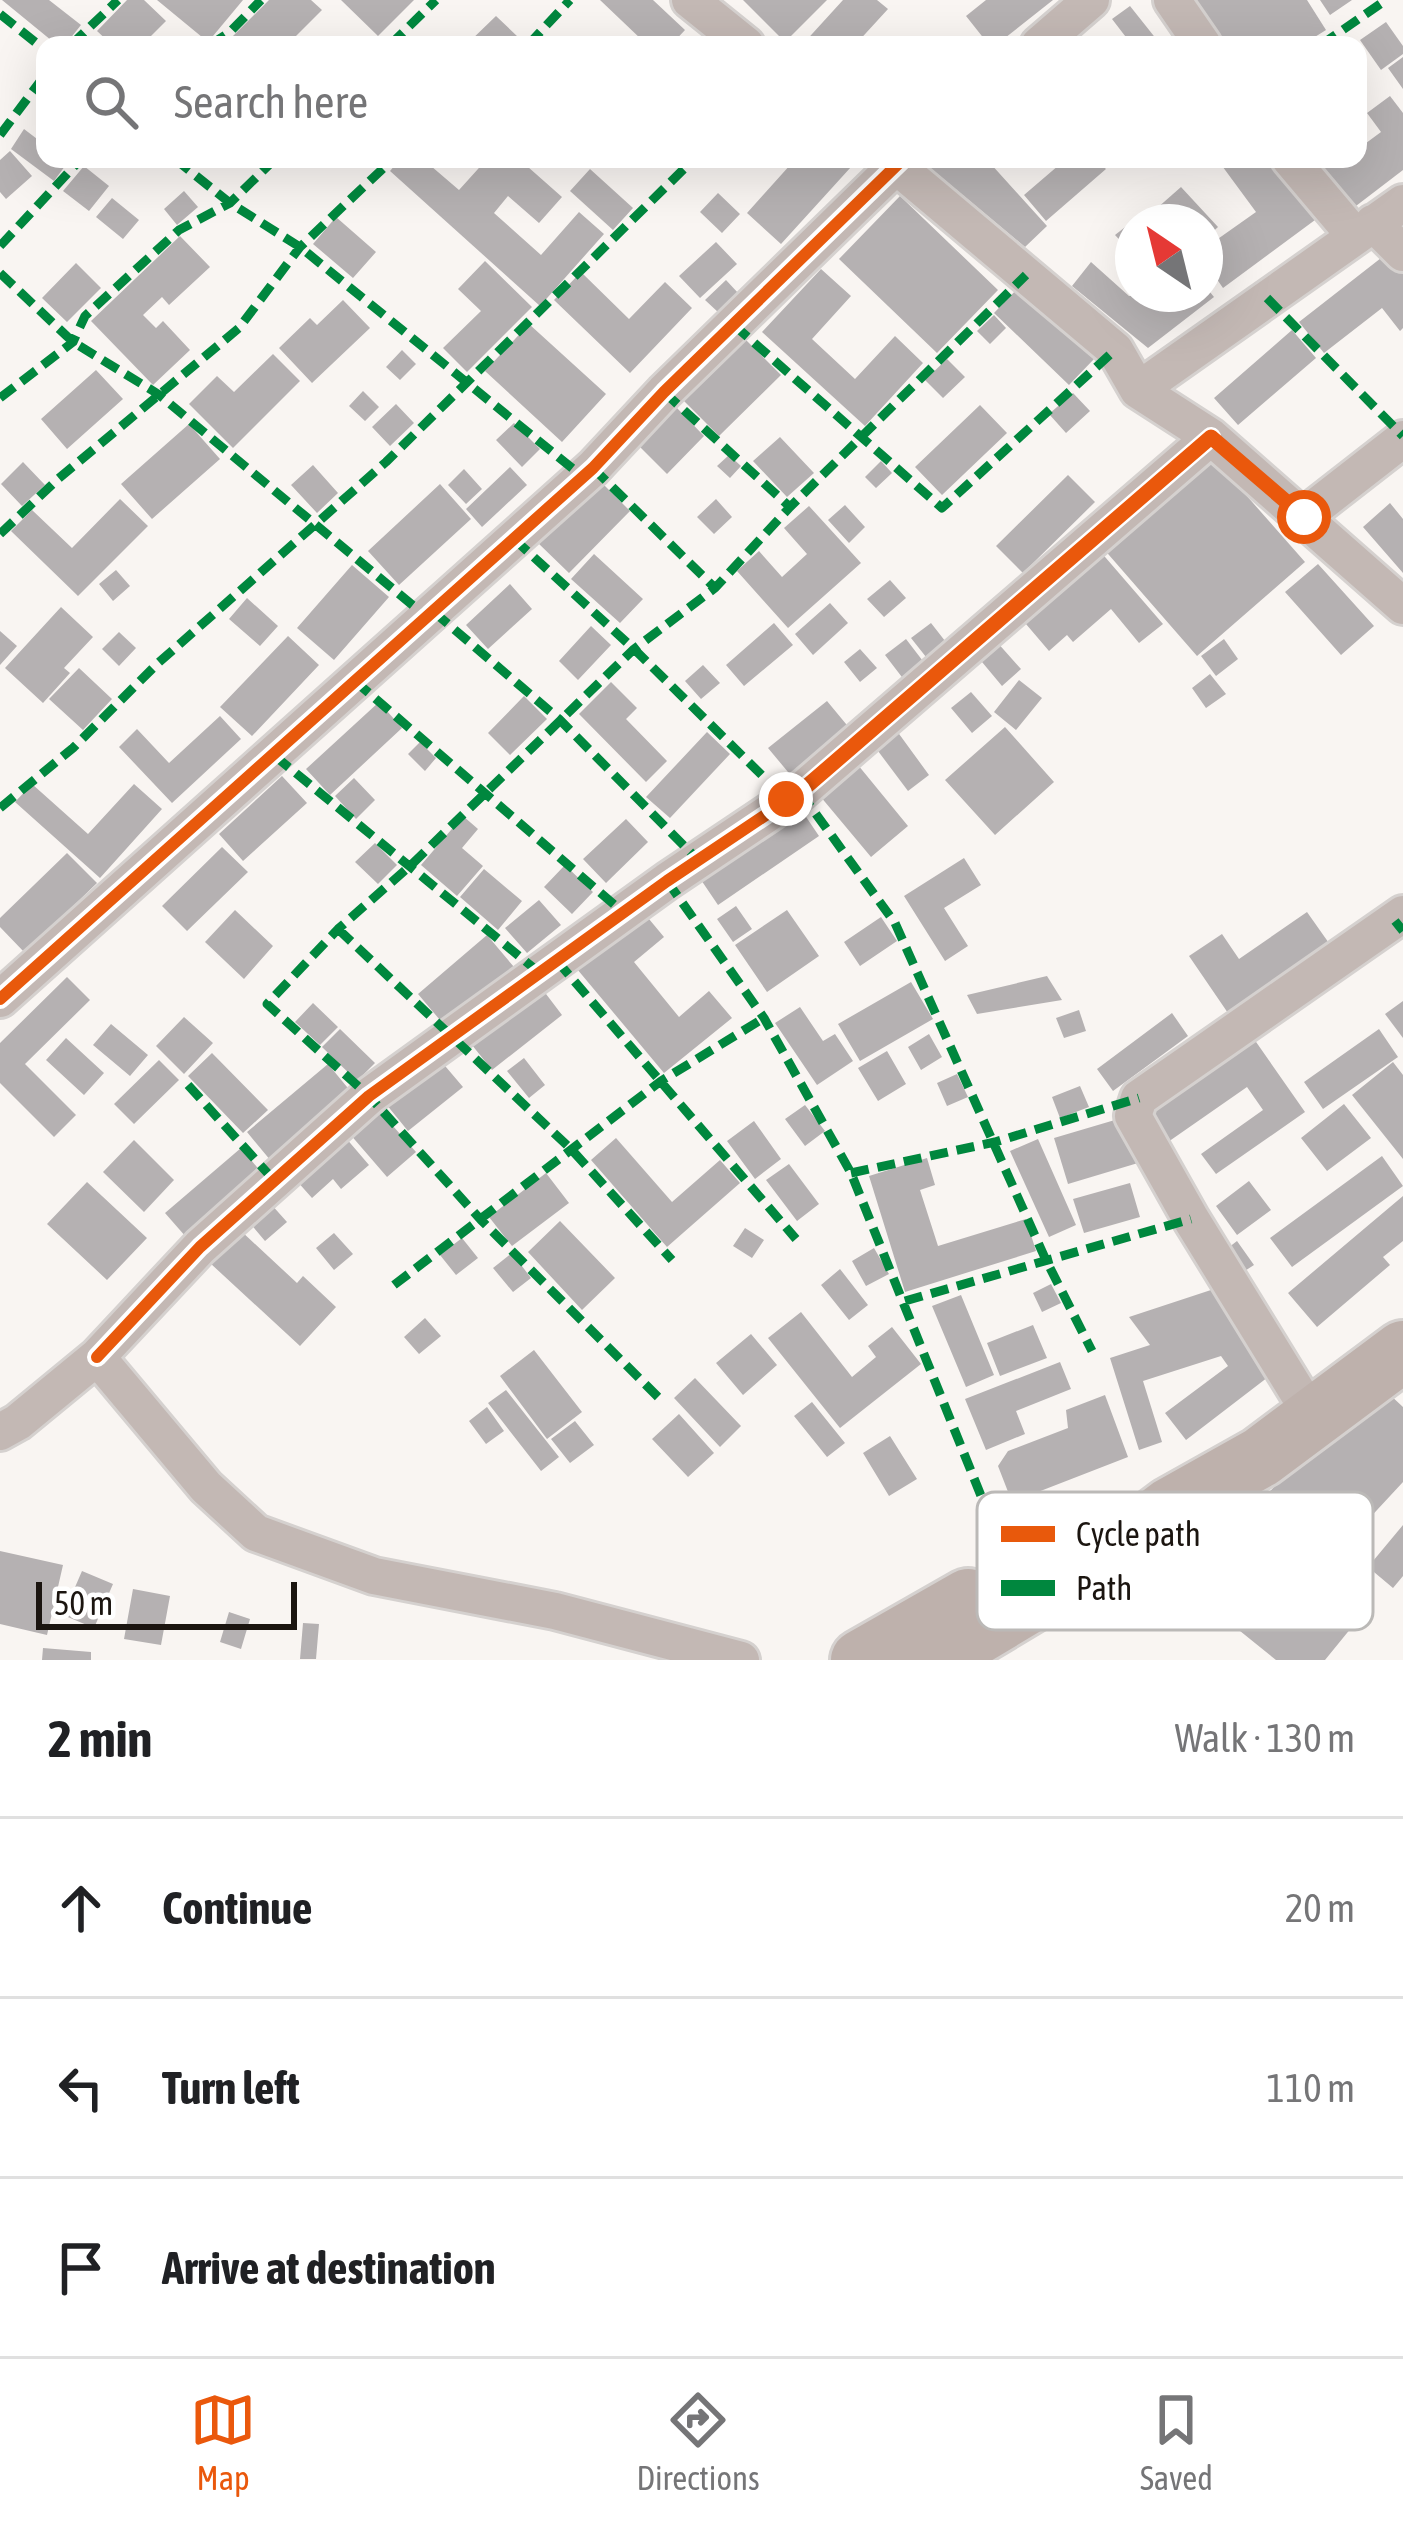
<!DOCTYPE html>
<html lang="en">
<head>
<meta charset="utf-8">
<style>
	:root { --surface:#fff; --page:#f2f2f2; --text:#202124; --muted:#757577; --line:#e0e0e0; --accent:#ea580c }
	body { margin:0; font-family:"Asap Condensed",sans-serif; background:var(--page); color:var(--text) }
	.compass { position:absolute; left:1115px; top:204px; width:108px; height:108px; border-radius:50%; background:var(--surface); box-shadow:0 12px 48px #0002; rotate:325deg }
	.scale { position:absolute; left:36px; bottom:30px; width:261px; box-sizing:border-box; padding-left:12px; border:6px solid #1b1510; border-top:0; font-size:33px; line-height:42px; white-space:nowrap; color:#1b1510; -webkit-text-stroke:9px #fff; paint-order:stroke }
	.stop { position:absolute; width:36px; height:36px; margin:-27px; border:9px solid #ea580c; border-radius:50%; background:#fff }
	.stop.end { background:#ea580c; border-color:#fff; box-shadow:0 3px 12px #0008 }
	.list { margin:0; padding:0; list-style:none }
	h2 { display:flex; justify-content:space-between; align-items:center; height:156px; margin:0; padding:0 48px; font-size:51px }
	h2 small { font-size:39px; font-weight:400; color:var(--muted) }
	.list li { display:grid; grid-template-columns:78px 1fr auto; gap:36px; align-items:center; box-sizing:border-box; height:180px; padding:0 48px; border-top:3px solid var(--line) }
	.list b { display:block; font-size:45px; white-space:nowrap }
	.list em { font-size:39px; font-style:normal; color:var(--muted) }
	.icon { flex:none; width:66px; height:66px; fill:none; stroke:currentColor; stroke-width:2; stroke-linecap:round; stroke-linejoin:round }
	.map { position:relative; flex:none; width:1403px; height:1660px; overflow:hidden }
	.search { position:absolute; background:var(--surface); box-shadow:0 12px 48px #0002; left:36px; right:36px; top:36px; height:132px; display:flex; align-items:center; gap:30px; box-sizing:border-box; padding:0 42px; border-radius:24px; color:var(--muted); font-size:45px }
	.sheet { height:696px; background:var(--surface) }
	nav { display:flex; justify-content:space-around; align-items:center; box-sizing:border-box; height:168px; border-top:3px solid var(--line); background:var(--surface); font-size:33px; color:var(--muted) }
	nav a { display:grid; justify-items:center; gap:6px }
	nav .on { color:var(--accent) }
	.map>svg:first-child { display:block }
	.building { fill:#b5b1b2 }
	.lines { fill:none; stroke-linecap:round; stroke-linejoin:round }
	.minor-casing { stroke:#d5d1cf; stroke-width:42 }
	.trunk-casing { stroke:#d5d1cf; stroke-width:66 }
	.minor { stroke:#c3b8b4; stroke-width:36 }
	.trunk { stroke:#beb1ac; stroke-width:60 }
	.quiet { stroke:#00873e; stroke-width:9; stroke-dasharray:18 9; stroke-linecap:butt }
	.cycleway-casing { stroke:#fff; stroke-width:20 }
	.cycleway { stroke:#e8590c; stroke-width:12 }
	.route { stroke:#ea580c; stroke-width:15 }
	.key { fill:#fff; stroke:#bbb9b7; stroke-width:3 }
	.key-label { font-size:33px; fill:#1b1510 }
</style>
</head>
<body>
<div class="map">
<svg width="1403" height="1660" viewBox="0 0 1403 1660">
	<rect width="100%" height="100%" fill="#f9f5f2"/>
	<path class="building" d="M2 0H49L81 25 65 45H57Z
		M127 0H144L166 21 142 45H112L97 31Z
		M157 0H243L208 42Z
		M269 0H311L322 10 287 45H224Z
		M341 0H414L378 36Z
		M600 0H653L685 30 671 45H638L642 40Z
		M743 0H827L785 42Z
		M843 0H877L888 9 855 45H802Z
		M986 0H1053L996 45H989L966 16Z
		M1190 0H1307L1326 30 1302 45H1219Z
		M1320 0H1352L1330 15Z
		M1130 6 1161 45H1132L1112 19Z
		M496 16 518 37 510 45H466Z
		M1386 22 1403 46V54L1381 70 1360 40Z
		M1403 57V89L1388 68Z
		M1390 96 1403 113V170L1352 209 1314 159H1358V149L1381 132 1367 113Z
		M24 129 45 145V159L68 162 54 181 11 149Z
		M10 151 32 176 6 199 0 192V160Z
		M400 159H437L431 166 459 190 487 159H519L562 197 539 223 508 196 494 213 541 255 579 212 604 234 540 306 390 171Z
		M785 159H842L851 167 781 244 747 213 791 164Z
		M937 159H994L990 163 1047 226 1025 247 929 167Z
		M1066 159H1096L1106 169 1046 221 1024 195Z
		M1217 159H1271L1315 220 1223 288 1205 262V248L1256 212Z
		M84 166 109 186 89 211 63 191Z
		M590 169 633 208 613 230 570 191Z
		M1181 187 1218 227 1205 239V222H1168L1156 209Z
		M184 191 198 207 177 225 164 209Z
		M718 193 740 214 722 233 700 212Z
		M900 196 998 290 937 353 839 259Z
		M112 198 139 220 123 239 96 217Z
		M1147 210 1156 222H1133V254L1115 235Z
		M336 217 376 252 353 278 313 244Z
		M180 236 210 267 169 305 162 297 143 315 156 328 163 321 190 350 153 385 91 321Z
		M716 242 737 264 700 298 679 276Z
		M1390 251 1403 267V328L1400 331 1382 308 1324 353 1299 322Z
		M485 261 532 307 467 372 443 348 481 311 458 289Z
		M1091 262 1129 296 1205 294V286L1214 297 1148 348 1072 286Z
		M76 263 101 288 67 322 42 298Z
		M821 269 851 296 812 339 855 379 895 336 923 363 865 426 762 332Z
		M581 272 629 319 665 282 692 308 630 373 554 300Z
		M726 280 739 294 719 313 705 300Z
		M1018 288 1094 359 1069 385 994 313Z
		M343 300 370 328 312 383 279 348 310 318 317 325Z
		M994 315 1006 328 990 344 977 331Z
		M529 324 606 394 562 442 485 371Z
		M1292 330 1316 358 1238 425 1214 398Z
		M746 340 781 375 719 436 684 401Z
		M402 350 416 364 400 380 386 367Z
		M273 354 300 381 233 448 189 404 217 376 234 392Z
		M947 359 965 377 943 398 925 380Z
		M96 370 123 399 67 449 41 419Z
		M363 391 379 407 365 421 349 406Z
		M1073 393 1090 411 1066 433 1049 414Z
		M396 404 414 423 390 446 372 427Z
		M980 405 1007 433 942 495 915 467Z
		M677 408 704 436 667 474 639 446Z
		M514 423 540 449 522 467 496 440Z
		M189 424 220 459 152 519 121 484Z
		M780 437 814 473 787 497 753 461Z
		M1209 453 1305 562 1197 656 1102 547Z
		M729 455 741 466 730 478 717 466Z
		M881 461 892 473 876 488 865 477Z
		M23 462 45 485 22 506 1 484Z
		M313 465 338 493 317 513 291 485Z
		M510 467 527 485 482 527 466 509Z
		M464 469 482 489 466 504 448 485Z
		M1068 475 1095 502 1023 573 996 546Z
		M599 480 630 511 569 573 538 543Z
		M440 484 471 519 399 585 368 551Z
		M120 499 148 526 78 596 11 531 32 510 72 548Z
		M716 499 732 517 714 534 697 517Z
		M1390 503 1403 519V573L1363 527Z
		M845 505 865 527 849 543 828 520Z
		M809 506 861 563 788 628 737 571 759 551 782 577 807 554 784 528Z
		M1099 550 1163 624 1139 643 1111 609 1073 642 1067 635 1049 651 1020 617Z
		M594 554 643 599 620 623 571 579Z
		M1318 564 1374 626 1341 655 1285 592Z
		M352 565 389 597 334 660 297 628Z
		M116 570 130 586 113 601 99 584Z
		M890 580 906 598 884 617 867 599Z
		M510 584 532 609 488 649 466 625Z
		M247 598 278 626 260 646 229 619Z
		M830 603 848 623 813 655 795 634Z
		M61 607 93 637 64 668 70 673 43 703 5 668Z
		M774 623 793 645 744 686 726 665Z
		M931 623 949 646 930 662 911 638Z
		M591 626 611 645 578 680 559 661Z
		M0 631 17 646 0 665Z
		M119 632 136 648 119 666 102 649Z
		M288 636 319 665 252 736 220 707Z
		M906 639 929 669 908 685 885 655Z
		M1224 639 1238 659 1216 676 1201 656Z
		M996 641 1021 669 1002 686 977 656Z
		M860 649 877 668 860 682 844 662Z
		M703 665 720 683 701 699 685 681Z
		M79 668 112 699 83 730 49 699Z
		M1210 674 1226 694 1206 708 1192 688Z
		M1019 680 1042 698 1016 730 994 712Z
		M611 682 637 708 626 719 667 761 646 782 579 714Z
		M971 692 992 716 972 733 951 708Z
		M524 696 547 719 510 755 488 733Z
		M827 701 851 730 793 778 768 748Z
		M379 702 402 728 330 795 306 769Z
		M220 716 241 739 172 803 119 747 137 729 169 763Z
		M894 727 929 775 908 791 872 743Z
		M1005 727 1054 782 995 835 945 780Z
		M707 732 730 754 670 818 646 797Z
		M420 742 436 758 425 771 408 754Z
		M858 765 908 826 871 857 820 796Z
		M282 776 307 803 243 861 219 834Z
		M354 778 375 800 356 819 335 796Z
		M32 784 88 834 134 784 162 809 100 878 15 802Z
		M798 805 819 836 718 905 697 874Z
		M463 816 478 829 462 848 483 866 457 896 421 865Z
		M626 819 648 842 606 883 583 859Z
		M375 843 397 865 378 884 355 862Z
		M222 847 248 872 187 931 162 906Z
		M67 853 97 883 25 953 0 927V918Z
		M964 858 981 885 944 908 968 946 945 961 904 896Z
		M565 865 593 892 572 914 544 887Z
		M484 869 522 901 498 930 460 897Z
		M539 900 561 925 527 953 505 928Z
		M736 906 752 929 733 942 717 919Z
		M235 910 273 946 244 979 205 942Z
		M787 910 819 956 767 992 735 945Z
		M1307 912 1331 946 1230 1016 1189 956 1222 934 1239 959Z
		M644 913 664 937 634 962 679 1017 709 991 732 1018 664 1073 577 969Z
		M881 917 897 941 860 966 844 942Z
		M487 935 514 967 445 1026 418 994Z
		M1047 976 1062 1000 977 1014 967 995Z
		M67 977 90 1000 25 1064 76 1115 54 1137 0 1083V1043Z
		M911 982 933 1019 860 1061 838 1024Z
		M543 990 562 1015 492 1070 472 1045Z
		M1403 1001V1038L1385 1014Z
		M313 1003 338 1027 320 1045 295 1022Z
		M800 1007 823 1041 835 1034 853 1061 817 1085 775 1023Z
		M1079 1010 1086 1031 1064 1038 1056 1018Z
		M1172 1013 1188 1036 1113 1091 1097 1069Z
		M184 1017 213 1043 184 1074 156 1046Z
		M111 1024 148 1055 130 1076 93 1045Z
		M340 1029 375 1063 357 1081 322 1047Z
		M1379 1029 1398 1057 1323 1109 1304 1082Z
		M929 1034 942 1057 921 1070 908 1047Z
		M66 1038 104 1073 84 1095 46 1060Z
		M1254 1039 1305 1112 1216 1174 1201 1154 1263 1110 1247 1087 1168 1142 1148 1113Z
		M887 1051 906 1084 878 1101 858 1068Z
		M212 1053 268 1110 243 1133 188 1076Z
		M524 1058 545 1085 529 1098 507 1071Z
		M159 1060 179 1080 134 1124 114 1104Z
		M440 1060 463 1087 408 1131 386 1104Z
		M1393 1062 1403 1075V1159L1352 1095Z
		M328 1064 352 1093 271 1161 247 1132Z
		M957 1074 968 1097 947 1106 937 1083Z
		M1080 1086 1089 1107 1060 1118 1052 1097Z
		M1344 1104 1371 1138 1327 1171 1301 1138Z
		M805 1105 825 1131 805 1146 785 1119Z
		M377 1108 416 1152 387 1177 349 1133Z
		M1125 1117 1138 1163 1068 1184 1054 1138Z
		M754 1121 781 1159 755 1179 727 1141Z
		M345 1137 369 1165 341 1189 333 1179 312 1198 296 1180Z
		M616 1138 672 1202 720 1160 740 1183 667 1247 591 1160Z
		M1038 1139 1076 1225 1049 1237 1010 1151Z
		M134 1140 174 1180 144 1212 103 1172Z
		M241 1148 261 1172 186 1237 165 1213Z
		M1382 1156 1403 1186 1292 1267 1270 1238Z
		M927 1158 935 1185 920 1190 938 1246 1026 1219 1036 1251 905 1292 869 1176Z
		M789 1164 819 1204 797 1221 766 1180Z
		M546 1173 569 1203 512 1246 489 1217Z
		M1249 1181 1271 1210 1237 1235 1216 1206Z
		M87 1182 147 1238 107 1280 47 1224Z
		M1130 1183 1140 1217 1084 1233 1073 1199Z
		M1403 1196V1241L1383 1257 1390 1265 1317 1327 1288 1293Z
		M270 1203 287 1222 265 1241 249 1222Z
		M560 1221 615 1278 582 1310 528 1252Z
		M745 1228 764 1240 752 1258 733 1246Z
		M240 1230 297 1283 303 1276 336 1307 300 1346 210 1263Z
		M334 1233 353 1254 334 1270 316 1248Z
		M462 1238 478 1258 456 1275 440 1255Z
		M1237 1241 1254 1265 1240 1274 1224 1251Z
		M874 1248 889 1274 866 1286 852 1261Z
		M512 1253 531 1278 513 1292 493 1268Z
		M840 1269 868 1305 849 1320 821 1285Z
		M1051 1284 1061 1303 1042 1312 1033 1293Z
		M1214 1289 1276 1371 1186 1440 1165 1413 1228 1366 1221 1356 1143 1381 1162 1442 1139 1450 1110 1358 1150 1345 1129 1317Z
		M961 1295 994 1375 966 1387 932 1306Z
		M801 1312 852 1377 876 1357 868 1346 892 1327 921 1364 840 1428 768 1338Z
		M425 1318 441 1336 419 1354 404 1337Z
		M1033 1325 1047 1358 1000 1376 987 1343Z
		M751 1334 777 1365 743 1395 716 1363Z
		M534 1350 582 1412 547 1439 500 1376Z
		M1060 1362 1071 1389 1016 1411 1025 1434 986 1450 965 1399Z
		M695 1378 741 1426 720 1447 674 1398Z
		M1374 1380 1403 1407V1482L1326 1565 1259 1503Z
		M506 1390 559 1457 541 1471 488 1403Z
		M1105 1395 1128 1457 1012 1502 998 1466 1008 1451 1068 1428 1066 1410Z
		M812 1402 845 1443 827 1457 794 1416Z
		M487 1407 504 1431 486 1444 469 1421Z
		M679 1414 714 1453 688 1477 652 1439Z
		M575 1421 594 1445 570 1463 551 1439Z
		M890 1436 917 1479 889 1496 863 1453Z
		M1403 1525V1576L1393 1588 1368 1567Z
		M1267 1526 1369 1606 1325 1660H1276L1178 1581 1219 1529 1247 1552Z
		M0 1551 63 1565 47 1635 0 1624Z
		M82 1571 113 1584 94 1628 63 1615Z
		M133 1589 170 1596 161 1645 124 1639Z
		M229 1612 250 1619 241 1649 220 1642Z
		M303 1623 319 1624 316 1659H300Z
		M43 1648 91 1652V1660H42Z"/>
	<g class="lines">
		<g class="minor-casing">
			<path id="minor" d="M690 0 746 45
				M1172 0 1203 45
				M1039 45 1091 0
				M888 159 1115 350 1138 390 1211 437 1403 606
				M1290 159 1355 236
				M1373 223 1403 253
				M1138 390 1403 203
				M1303 517 1403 439
				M0 999 593 468 664 392 903 159
				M97 1357 200 1247 369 1096 667 881 800 792 1211 437
				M1314 1419 1191 1219 1133 1116 1139 1098 1403 914
				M0 1432 18 1422 97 1357 206 1487 256 1533 374 1576 555 1611 741 1660"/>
		</g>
		<g class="trunk-casing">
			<path id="trunk" d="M861 1660 968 1599
				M934 1660 1101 1560 1170 1508 1261 1457 1403 1351"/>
		</g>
		<use href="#minor" class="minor"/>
		<use href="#trunk" class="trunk"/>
		<path class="quiet" d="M0 14 45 50
			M71 45 118 0
			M210 45 230 32 261 0
			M390 45 436 0
			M528 45 570 0
			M1321 45 1386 0
			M0 135 45 75
			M175 159 230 203 300 247 583 477
			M0 246 81 159
			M0 273 73 342 158 394 428 618
			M1267 298 1403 436
			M734 325 942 508 1115 350
			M664 392 790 507
			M0 398 73 342 85 316 179 230 230 203 275 159
			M593 468 715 588
			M0 534 58 479 239 328 300 247 393 159
			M514 539 634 649 786 799
			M434 612 559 719 699 861
			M355 681 625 914
			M275 756 541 974
			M800 792 895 923 1045 1258 1092 1351
			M0 808 73 748 157 664 386 462 694 159
			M667 881 764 1018 851 1173 1025 1605
			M1395 921 1403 931
			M338 929 571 1149 672 1260
			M557 961 796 1239
			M188 1085 272 1178
			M851 1173 995 1142 1139 1098
			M394 1285 661 1081 764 1018
			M905 1301 1191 1219
			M658 1397 481 1220 369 1096 267 1004 338 929 410 866 634 649 715 588 790 507 1026 275"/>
		<g class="cycleway-casing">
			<path id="cycleway" d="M0 999 593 468 664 392 903 159
				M97 1357 200 1247 369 1096 667 881 800 792 1211 437"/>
		</g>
		<use href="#cycleway" class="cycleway"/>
	</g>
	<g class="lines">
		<path class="route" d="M786 799 800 792 1211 437 1304 517"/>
	</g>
	<rect x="977" y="1492" width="396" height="138" rx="18" class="key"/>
	<rect x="1001" y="1526" width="54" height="16" fill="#e8590c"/>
	<rect x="1001" y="1580" width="54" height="16" fill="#00873e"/>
	<g class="key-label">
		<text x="1076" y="1546">Cycle path</text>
		<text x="1076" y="1600">Path</text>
	</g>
</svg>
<svg class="compass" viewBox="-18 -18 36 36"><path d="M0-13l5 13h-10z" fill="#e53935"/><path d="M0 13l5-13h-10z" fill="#757577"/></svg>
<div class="scale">50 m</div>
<div class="stop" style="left:1304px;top:517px"></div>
<div class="stop end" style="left:786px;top:799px"></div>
<div class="search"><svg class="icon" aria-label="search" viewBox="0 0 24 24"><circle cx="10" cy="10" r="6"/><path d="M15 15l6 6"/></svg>Search here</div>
</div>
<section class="sheet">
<h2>2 min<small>Walk · 130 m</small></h2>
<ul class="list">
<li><svg class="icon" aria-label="ahead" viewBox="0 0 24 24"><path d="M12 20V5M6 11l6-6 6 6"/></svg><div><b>Continue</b></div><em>20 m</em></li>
<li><svg class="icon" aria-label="left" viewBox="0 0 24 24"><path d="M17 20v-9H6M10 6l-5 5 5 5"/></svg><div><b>Turn left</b></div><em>110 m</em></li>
<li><svg class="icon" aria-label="arrive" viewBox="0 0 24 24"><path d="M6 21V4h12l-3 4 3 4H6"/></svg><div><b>Arrive at destination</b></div></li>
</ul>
</section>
<nav>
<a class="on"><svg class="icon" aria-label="map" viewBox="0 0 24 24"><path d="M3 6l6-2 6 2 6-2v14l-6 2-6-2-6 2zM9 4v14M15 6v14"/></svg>Map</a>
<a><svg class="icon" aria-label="directions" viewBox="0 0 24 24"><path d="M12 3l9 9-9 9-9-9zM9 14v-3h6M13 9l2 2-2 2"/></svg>Directions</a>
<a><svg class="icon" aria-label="saved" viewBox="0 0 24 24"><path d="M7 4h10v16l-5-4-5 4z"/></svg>Saved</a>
</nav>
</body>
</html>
